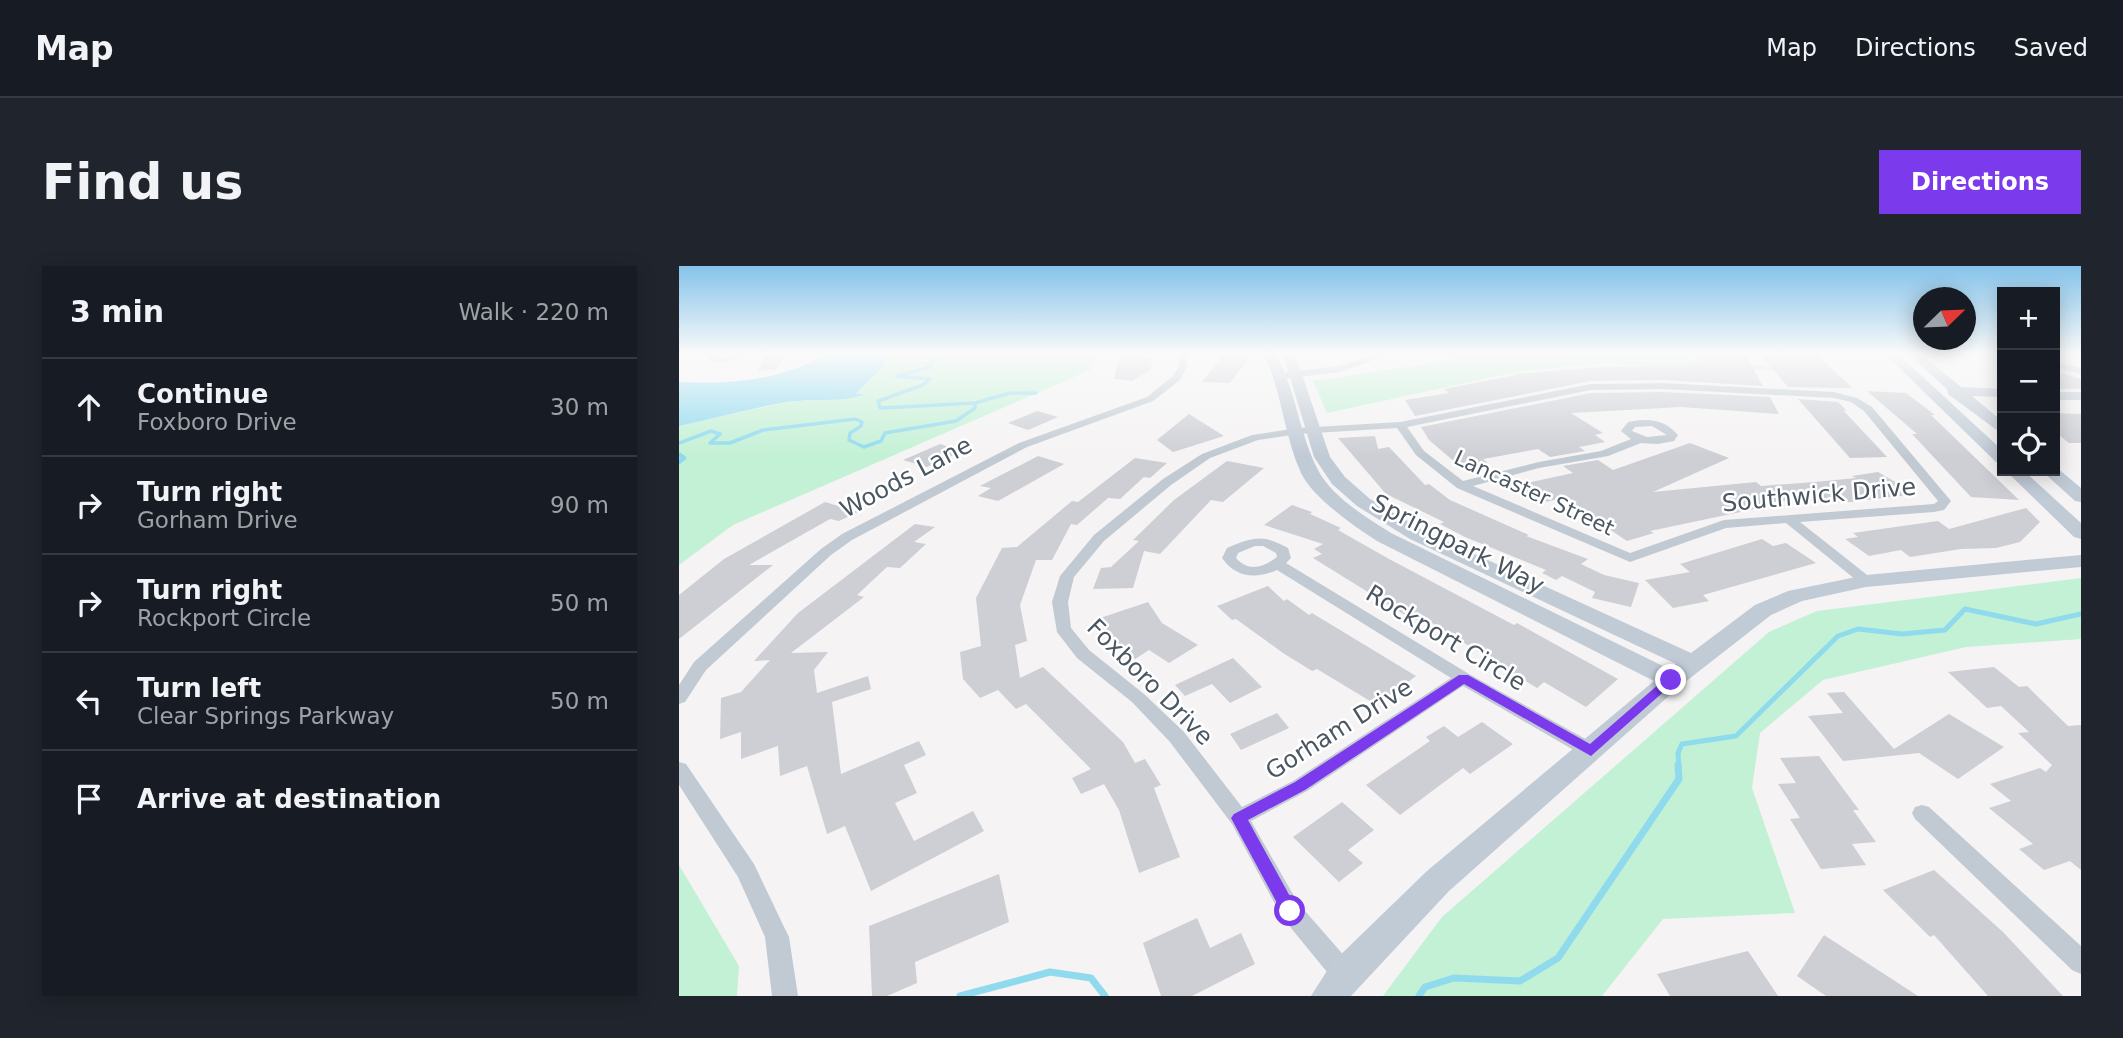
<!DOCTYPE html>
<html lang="en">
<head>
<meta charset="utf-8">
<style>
	:root { --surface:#171b24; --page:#20242c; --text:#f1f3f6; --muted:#9ea1a6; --line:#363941; --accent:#7c3aed }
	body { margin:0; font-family:"DejaVu Sans",sans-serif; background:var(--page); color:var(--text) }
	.controls { position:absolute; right:21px; top:21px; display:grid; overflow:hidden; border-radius:0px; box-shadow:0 4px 18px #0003 }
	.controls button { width:63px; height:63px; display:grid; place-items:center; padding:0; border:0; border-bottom:2px solid var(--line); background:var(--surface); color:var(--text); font:35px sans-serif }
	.compass { position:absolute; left:1234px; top:21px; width:63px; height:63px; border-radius:50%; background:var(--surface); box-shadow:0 4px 18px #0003; rotate:67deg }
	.stop { position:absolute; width:21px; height:21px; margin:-16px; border:5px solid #7c3aed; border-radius:50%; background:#fff }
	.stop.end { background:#7c3aed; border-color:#fff; box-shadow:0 2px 7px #0008 }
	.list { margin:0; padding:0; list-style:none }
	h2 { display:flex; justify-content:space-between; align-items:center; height:91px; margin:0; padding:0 28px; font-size:30px }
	h2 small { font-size:23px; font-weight:400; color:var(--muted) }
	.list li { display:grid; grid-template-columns:46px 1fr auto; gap:21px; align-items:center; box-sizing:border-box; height:98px; padding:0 28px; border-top:2px solid var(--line) }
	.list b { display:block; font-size:26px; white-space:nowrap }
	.list p { margin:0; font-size:23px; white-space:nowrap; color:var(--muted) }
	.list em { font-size:23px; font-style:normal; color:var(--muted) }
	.icon { flex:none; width:38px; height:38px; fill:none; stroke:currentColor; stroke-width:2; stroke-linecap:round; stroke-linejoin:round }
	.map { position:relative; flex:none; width:1402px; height:730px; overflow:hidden; border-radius:0px }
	header { display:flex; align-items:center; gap:42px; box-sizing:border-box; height:98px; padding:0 35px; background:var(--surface); border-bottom:2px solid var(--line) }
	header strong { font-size:33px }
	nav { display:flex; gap:38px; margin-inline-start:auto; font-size:24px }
	.intro { display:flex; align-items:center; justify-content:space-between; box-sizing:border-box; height:168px; padding:0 42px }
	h1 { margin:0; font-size:49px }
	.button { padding:18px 32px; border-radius:0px; background:var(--accent); color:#fff; font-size:24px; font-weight:700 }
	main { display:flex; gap:42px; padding:0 42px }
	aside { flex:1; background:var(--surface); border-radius:0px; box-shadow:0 4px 18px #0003 }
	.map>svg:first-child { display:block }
	.green { fill:#c3f1d5 }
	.water { fill:#90daee }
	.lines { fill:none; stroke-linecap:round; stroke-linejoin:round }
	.stream-far3 { stroke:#90daee; stroke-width:3.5 }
	.stream-far2 { stroke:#90daee; stroke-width:4.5 }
	.stream-far1 { stroke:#90daee; stroke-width:5 }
	.stream { stroke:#90daee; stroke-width:7 }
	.building { fill:#cdcfd5 }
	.street { fill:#c1cad2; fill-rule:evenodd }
	.secondary { fill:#c1cbd6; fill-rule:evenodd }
	.route { fill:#7c3aed }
	.labels { text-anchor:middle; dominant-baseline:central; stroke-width:5; stroke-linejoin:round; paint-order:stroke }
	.far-street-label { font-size:21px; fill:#4a5661; stroke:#fff }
	.street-label { font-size:24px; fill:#4a5661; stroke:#fff }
</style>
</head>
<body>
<header>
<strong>Map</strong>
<nav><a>Map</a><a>Directions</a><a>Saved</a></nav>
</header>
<div class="intro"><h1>Find us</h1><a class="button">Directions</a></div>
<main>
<aside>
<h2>3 min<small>Walk · 220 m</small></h2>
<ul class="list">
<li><svg class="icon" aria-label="ahead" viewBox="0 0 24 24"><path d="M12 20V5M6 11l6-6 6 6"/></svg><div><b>Continue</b><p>Foxboro Drive</p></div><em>30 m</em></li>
<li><svg class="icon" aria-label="right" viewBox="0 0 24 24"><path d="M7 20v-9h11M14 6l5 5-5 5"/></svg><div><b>Turn right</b><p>Gorham Drive</p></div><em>90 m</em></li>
<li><svg class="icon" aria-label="right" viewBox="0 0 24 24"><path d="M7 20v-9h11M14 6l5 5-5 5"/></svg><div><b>Turn right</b><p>Rockport Circle</p></div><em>50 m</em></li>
<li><svg class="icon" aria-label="left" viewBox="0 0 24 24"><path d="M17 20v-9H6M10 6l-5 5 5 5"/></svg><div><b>Turn left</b><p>Clear Springs Parkway</p></div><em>50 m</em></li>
<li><svg class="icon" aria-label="arrive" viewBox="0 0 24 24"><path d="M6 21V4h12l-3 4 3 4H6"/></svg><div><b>Arrive at destination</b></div></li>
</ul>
</aside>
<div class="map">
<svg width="1402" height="730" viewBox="0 0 1402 730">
	<rect width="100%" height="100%" fill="#f5f3f3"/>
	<path class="green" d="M209 88H418L411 104 54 259 0 299V160C36 152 71 143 107 137 133 132 158 137 183 130L176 127Z
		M789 88H971L1156 107 918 98 837 106 648 147 634 115 753 97Z
		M1402 312V373L1287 381 1144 414 1081 467 1073 522 1116 647 984 653 923 730H704L763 651 1090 366 1138 345Z
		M0 599 60 700 58 730H0Z"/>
	<path class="water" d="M147 88H209L204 101 177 127 185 129C160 137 135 132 109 136 72 142 36 152 0 160V116C49 119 105 114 147 88Z"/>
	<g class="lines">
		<path class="stream-far3" d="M296 137 331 127H357
			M0 177 32 165 41 168 31 177H51L84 164 176 153 183 156 182 160 171 167 170 174 185 181 202 175 206 167 277 155 296 142V137L201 142 199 135 244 119 251 113 217 110 249 102 257 92 275 88
			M0 189 4 191"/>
		<path class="stream-far2" d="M0 196 5 192 1 189"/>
		<path class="stream-far1" d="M1000 501 999 487 1003 478 1057 470 1159 370 1179 363 1223 368 1266 364 1286 343 1357 358 1402 348"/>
		<path class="stream" d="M281 730 371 706 412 712 426 730
			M740 730 746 721 775 712 841 715 879 692 1000 513 999 499"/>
	</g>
	<path class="building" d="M89 88H106L98 103 79 105Z
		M545 88H573L551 117 523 116Z
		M1019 88H1066L1084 120 984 114 912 115 736 150 726 134 770 127 765 123 837 109 835 108 919 101 1027 99Z
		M1081 88H1138L1173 122 1109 121Z
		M465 89V92L473 91 472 104 453 115 435 113 440 91Z
		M1376 105 1402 113V123H1376Z
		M1188 125 1227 127 1256 149H1252L1340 234 1292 231 1233 168H1238Z
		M984 126 1091 131 1100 148 1002 141 892 147 924 167 916 169 926 176 900 181 906 185 871 191 859 183 804 193 810 198 784 203 750 174 742 161 912 127Z
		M1119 133 1159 136 1168 145 1164 144 1208 191 1171 192Z
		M358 145 379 151 349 164 329 157Z
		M1376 147 1402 148V177H1390L1376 166Z
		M510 148 545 170 494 186 478 174Z
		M696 170 699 183 710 181 746 219 750 218 771 234 850 269 847 270 909 293 902 298 925 309 960 317 952 341 913 332 916 326 883 310 877 314 863 307 867 304 786 271 761 258 765 256 707 228 659 172Z
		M1011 177 1050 192 974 226 1077 216 1082 220 1136 216 1177 212 1173 210 1199 206 1237 228 1173 236 1135 237 1130 233 1086 237 1090 240 971 265 975 267 948 275 884 232 857 238 841 225 854 223 848 217 894 207 884 200 919 194 934 204Z
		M261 178 284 185 248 201 224 194Z
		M359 190 385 198 319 235 299 230 312 222 301 220Z
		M456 192 488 197 471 212 465 211 441 233 429 232 398 259 392 258 373 294H357L341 339 348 375 336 379 341 412 364 401 444 476 456 497 466 493 482 519 475 522 501 591 460 607 440 544 425 518 402 528 393 512 412 503 347 438 337 443 319 424 301 432 284 413 281 386 302 380 297 332 323 282 338 281 393 235 399 236Z
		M548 195 585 202 544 236 532 234 481 288 465 285 454 322 414 323 422 302 432 301 460 275 454 274 495 234Z
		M146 236 179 246 160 255 151 253 70 299H94L0 373V329L45 293Z
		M613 239 633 246 631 248 662 262 659 264 710 293 835 359 838 357 939 413 907 441 865 416 858 422 753 357 750 359 726 349 634 292 643 288 635 283 644 278 585 259Z
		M1347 242 1361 256 1341 276 1317 282 1282 283 1231 291 1222 284 1190 290 1166 273 1179 271 1174 267 1259 255 1270 263Z
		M236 258 256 261 235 276 247 278 221 302 208 301 178 329 185 331 112 387 149 386 135 404 138 427 189 410 192 423 153 436 162 508 240 475 247 489 225 499 238 527 216 537 235 575 294 545 305 565 192 625 166 560 148 568 128 500 101 510 99 480 62 493V466L41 473 42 432 62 426 91 394 75 395 119 347Z
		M1083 273 1094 280 1107 277 1137 297 1024 329 1030 335 994 342 966 314 1011 306 1001 298Z
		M589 320 605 335 608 333 630 349 633 347 737 410 703 436 696 432 691 435 638 403 633 405 604 387 557 353 553 354 538 340Z
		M469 336 483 357 519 379 490 397 470 384 456 393 434 379 418 353Z
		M554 392 583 421 551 437 533 418 506 430 496 419Z
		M1315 401 1340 421 1348 420 1389 460 1402 459V604L1391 595 1365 604 1340 583 1354 578 1310 542 1332 535 1311 518 1361 502 1367 506 1373 499 1339 467 1350 466 1322 440 1308 442 1269 406Z
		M1165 426 1215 483 1270 448 1325 481 1279 513 1240 487 1164 495 1129 450 1164 447 1148 427Z
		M598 447 610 462 562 484 551 468Z
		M803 456 834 478 791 508 784 502 721 549 687 519 751 475 747 471 765 460 779 471Z
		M1140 490 1180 544H1174L1197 576 1173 578 1187 599 1142 603 1111 553 1121 552 1099 518 1117 517 1101 492Z
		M663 536 695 564 669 584 684 597 660 616 614 571Z
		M1255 604 1324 666 1384 730H1309L1255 669 1251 671 1204 624Z
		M320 608 330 656 236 696 238 717 208 730H193L190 660Z
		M518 652 531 682 562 667 576 698 513 730H482L464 677Z
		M1145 669 1239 730H1147L1118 710Z
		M1069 685 1099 730H991L978 708Z"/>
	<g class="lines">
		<path class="street" d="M31 88H39L38 91H43L74 88 43 97 30 95Z
			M499 88H507L508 100 501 114 474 135 348 181 173 274 152 289 27 404 6 436 0 438V419L15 396 142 283 163 268 340 177 468 131 494 110 500 100Z
			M701 88H713L661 106 602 113 597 110 602 107 660 100Z
			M1376 96 1402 102V108L1376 102Z
			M984 117 1155 126 1178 132 1193 141 1272 235 1265 244 1255 246 1121 256 1192 312 1194 315 1187 319 1182 318 1107 257 1047 262 951 296 778 222 737 189 718 162 619 168 579 174 531 192 492 219 425 275 395 311 389 336 392 362 410 384 465 428 505 466 563 541 614 515 772 412 598 304C577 313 557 312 543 292L548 282C575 271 583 268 609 282L612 292 607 297 790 408 919 480 921 485 919 490 912 492 905 490 784 420 628 525 572 555 619 637 675 701 678 709 675 717 666 721 657 717 603 651 553 558 491 476 453 436 398 392 378 366 373 336 381 310 415 269 484 213 523 188 573 169 619 162 721 156 912 118ZM984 123 1155 132 1172 136 1185 145 1259 235 1255 238 1045 254 951 287 794 220 860 202 929 190 962 177 979 178 995 175 999 169C985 153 969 152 949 156L942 165 952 173 922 185 860 196 784 215 745 185 728 161 912 124ZM973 160 988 169 968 171 953 165 956 161ZM576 280H584L597 287 598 291C584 302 569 306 557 292L559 287Z
			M0 496 7 498 75 598 106 663 110 671 119 730H93L86 671 59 611 0 519Z
			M1243 539 1250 541 1402 680V708L1393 704 1236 553 1233 547 1236 541Z"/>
		<path class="secondary" d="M585 88H597C617 125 621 170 639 204 652 230 688 252 712 267L990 403 997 398 731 273 678 240 653 218 635 191 604 88H616L651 191 666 211 691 233 745 265 1012 387 1076 339 1109 325 1187 309 1402 289V301L1187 321 1123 335 1092 349 1001 420 770 625 672 730H632L653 697 748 605 975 415 698 275C675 260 634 232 622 207 605 170 603 126 585 88Z
			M1206 88H1219L1323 184V198L1317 196Z
			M1229 88H1242L1282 121 1323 123V131L1293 130 1323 155V168L1269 128 1268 123Z
			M1376 126H1402V134H1376Z
			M1377 201 1402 222V236L1396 235 1363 205H1376Z
			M1327 205H1345L1402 257V273L1395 271Z"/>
	</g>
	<linearGradient id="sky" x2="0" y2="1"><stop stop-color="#85c3ea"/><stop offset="0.46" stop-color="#fafafa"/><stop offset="1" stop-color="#fafafa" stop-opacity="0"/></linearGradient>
	<rect width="1402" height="190" fill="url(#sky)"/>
	<path class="route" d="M780 409H789L911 478 988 411 998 414 912 490 785 418 626 524 569 554 619 645 616 650H605L552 552 555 548 616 516Z"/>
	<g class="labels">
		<g class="far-street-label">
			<text transform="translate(855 227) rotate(25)">Lancaster Street</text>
		</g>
		<g class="street-label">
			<text transform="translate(227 211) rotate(-28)">Woods Lane</text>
			<text transform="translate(1140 229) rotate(-5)">Southwick Drive</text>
			<text transform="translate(779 278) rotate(27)">Springpark Way</text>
			<text transform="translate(767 372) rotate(31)">Rockport Circle</text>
			<text transform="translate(471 416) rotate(45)">Foxboro Drive</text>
			<text transform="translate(660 463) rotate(-32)">Gorham Drive</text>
		</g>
	</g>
</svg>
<div class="controls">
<button>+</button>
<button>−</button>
<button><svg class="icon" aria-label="locate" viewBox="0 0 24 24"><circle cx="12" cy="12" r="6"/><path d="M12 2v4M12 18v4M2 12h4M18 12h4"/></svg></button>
</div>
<svg class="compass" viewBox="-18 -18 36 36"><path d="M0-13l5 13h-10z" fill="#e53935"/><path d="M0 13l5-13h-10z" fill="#9ea1a6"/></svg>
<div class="stop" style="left:611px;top:645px"></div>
<div class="stop end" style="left:992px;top:414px"></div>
</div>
</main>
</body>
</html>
